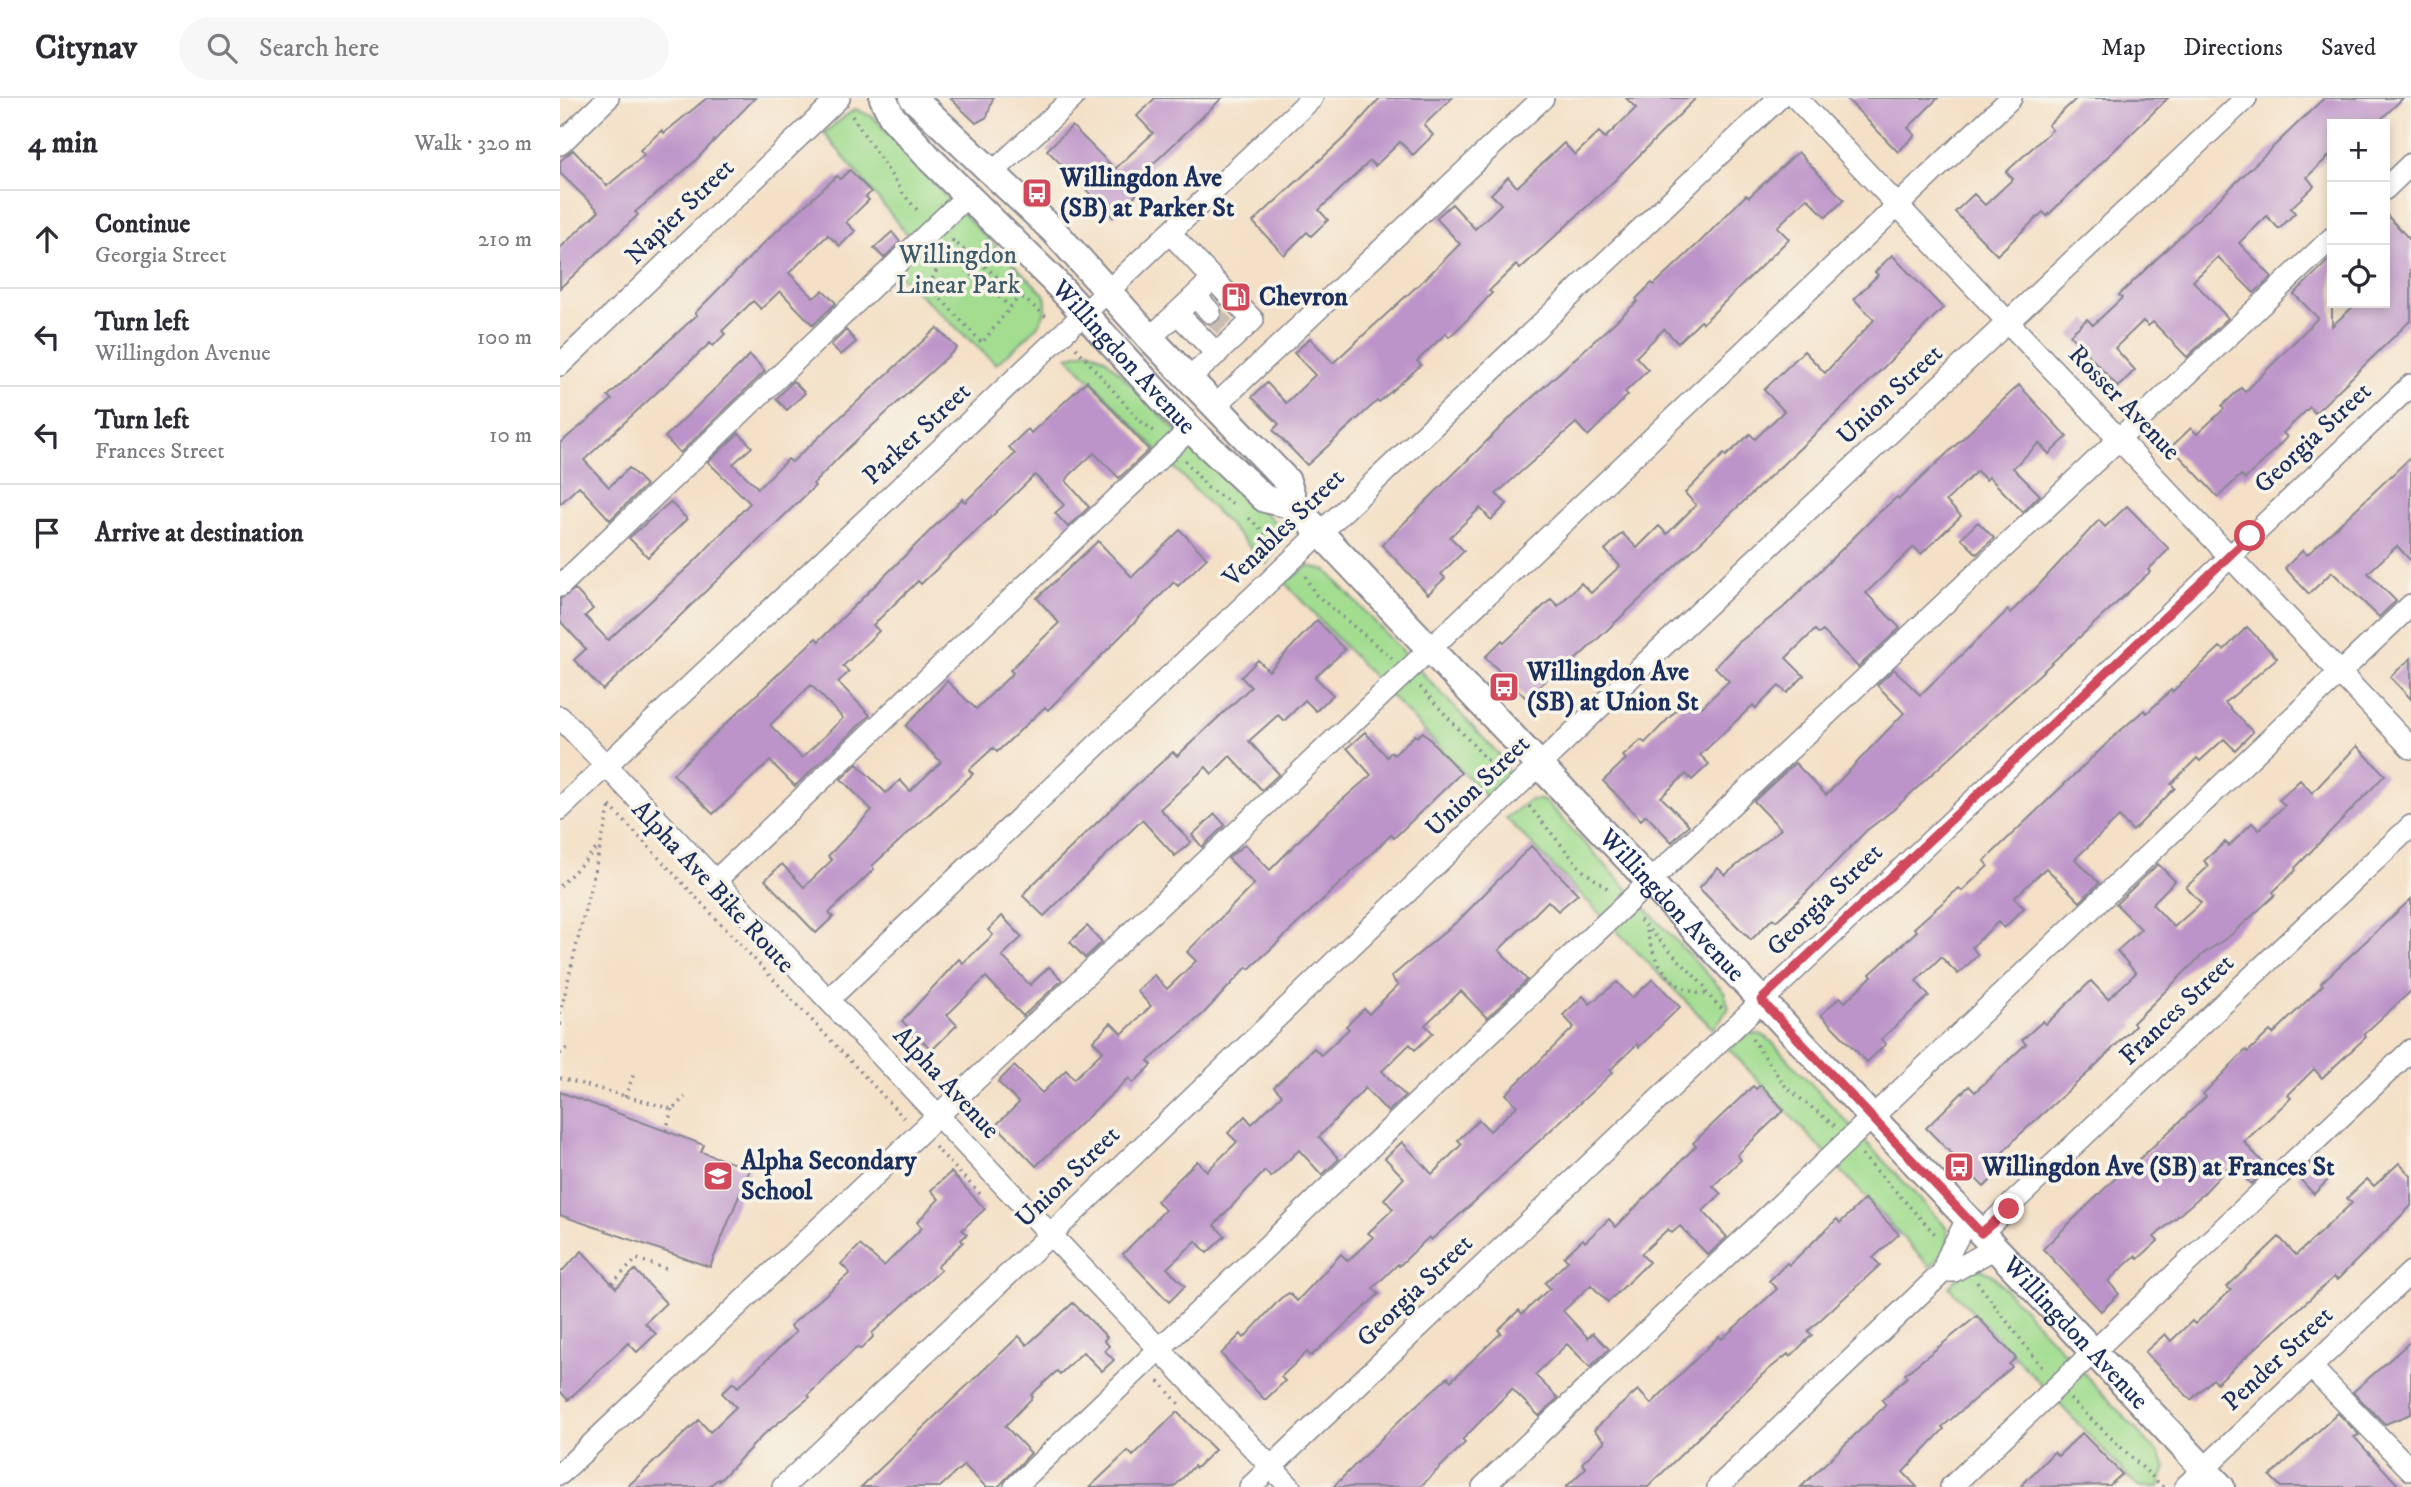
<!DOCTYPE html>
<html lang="en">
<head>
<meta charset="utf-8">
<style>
	:root { --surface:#fff; --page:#f7f7f7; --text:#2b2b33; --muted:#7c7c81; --line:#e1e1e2 }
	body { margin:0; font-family:"IM FELL DW Pica",serif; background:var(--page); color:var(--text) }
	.controls { position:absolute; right:21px; top:21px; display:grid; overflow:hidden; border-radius:0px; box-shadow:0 4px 10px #0003 }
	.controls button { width:63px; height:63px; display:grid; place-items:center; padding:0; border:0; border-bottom:2px solid var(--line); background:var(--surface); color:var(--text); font:35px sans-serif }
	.stop { position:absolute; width:21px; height:21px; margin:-16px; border:5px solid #d1495b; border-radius:50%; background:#fff }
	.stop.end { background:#d1495b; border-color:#fff; box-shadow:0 2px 7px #0008 }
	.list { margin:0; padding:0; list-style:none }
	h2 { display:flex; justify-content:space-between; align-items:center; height:91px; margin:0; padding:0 28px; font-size:30px }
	h2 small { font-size:23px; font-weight:400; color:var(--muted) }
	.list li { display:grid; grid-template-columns:46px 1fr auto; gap:21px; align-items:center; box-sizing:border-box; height:98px; padding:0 28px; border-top:2px solid var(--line) }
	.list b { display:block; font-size:26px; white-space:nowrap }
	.list p { margin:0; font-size:23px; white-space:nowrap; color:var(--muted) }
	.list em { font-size:23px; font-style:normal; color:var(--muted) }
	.icon { flex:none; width:38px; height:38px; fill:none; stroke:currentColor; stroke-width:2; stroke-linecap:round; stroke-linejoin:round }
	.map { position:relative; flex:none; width:1851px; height:1389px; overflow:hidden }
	header { display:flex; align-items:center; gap:42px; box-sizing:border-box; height:98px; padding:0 35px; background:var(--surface); border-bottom:2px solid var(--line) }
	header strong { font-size:33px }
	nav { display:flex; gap:38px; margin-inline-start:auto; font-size:24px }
	.search { width:490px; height:63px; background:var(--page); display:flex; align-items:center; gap:18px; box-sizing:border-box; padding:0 24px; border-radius:38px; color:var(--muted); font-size:26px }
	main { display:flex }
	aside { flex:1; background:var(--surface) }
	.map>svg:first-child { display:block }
	.green { fill:#a2dd90; stroke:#5e8677; stroke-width:2 }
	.building { fill:#bd94c9; fill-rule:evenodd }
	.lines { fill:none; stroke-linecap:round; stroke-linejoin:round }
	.minor-tunnel { stroke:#c9bdb1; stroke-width:21; stroke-dasharray:21 10; stroke-linecap:butt }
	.minor-casing { stroke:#888892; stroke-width:24 }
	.major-casing { stroke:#888892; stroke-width:30 }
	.path { stroke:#888892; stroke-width:3.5; stroke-dasharray:2 5; stroke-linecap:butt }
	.minor { stroke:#fff; stroke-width:21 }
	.major { stroke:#fff; stroke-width:26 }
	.route { stroke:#d1495b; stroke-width:9 }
	.labels { text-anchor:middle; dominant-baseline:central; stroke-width:7; stroke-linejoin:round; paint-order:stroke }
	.poi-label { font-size:26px; font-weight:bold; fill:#1b2f5e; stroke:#f7f3e8; text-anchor:start }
	.street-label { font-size:26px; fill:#1b2f5e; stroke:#f7f3e8 }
	.park-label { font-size:26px; fill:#3d5a6a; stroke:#f7f3e8 }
</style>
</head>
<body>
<header>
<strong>Citynav</strong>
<div class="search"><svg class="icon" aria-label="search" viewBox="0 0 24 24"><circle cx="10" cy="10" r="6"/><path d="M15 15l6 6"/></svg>Search here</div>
<nav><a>Map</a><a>Directions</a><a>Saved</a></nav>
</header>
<main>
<aside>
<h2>4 min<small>Walk · 320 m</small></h2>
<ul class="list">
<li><svg class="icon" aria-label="ahead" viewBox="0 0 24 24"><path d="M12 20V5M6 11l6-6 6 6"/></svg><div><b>Continue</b><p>Georgia Street</p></div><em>210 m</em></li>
<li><svg class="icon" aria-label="left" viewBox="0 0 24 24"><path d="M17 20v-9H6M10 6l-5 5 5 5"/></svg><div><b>Turn left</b><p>Willingdon Avenue</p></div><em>100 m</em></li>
<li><svg class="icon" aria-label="left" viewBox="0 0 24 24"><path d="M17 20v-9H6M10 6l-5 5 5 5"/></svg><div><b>Turn left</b><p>Frances Street</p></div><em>10 m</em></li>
<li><svg class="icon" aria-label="arrive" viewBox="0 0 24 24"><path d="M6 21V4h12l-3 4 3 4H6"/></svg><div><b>Arrive at destination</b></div></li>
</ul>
</aside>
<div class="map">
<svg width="1851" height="1389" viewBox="0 0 1851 1389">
	<rect width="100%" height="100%" fill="#f7f3e8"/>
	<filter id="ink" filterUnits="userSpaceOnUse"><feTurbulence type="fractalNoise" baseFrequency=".0143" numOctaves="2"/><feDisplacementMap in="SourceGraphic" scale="14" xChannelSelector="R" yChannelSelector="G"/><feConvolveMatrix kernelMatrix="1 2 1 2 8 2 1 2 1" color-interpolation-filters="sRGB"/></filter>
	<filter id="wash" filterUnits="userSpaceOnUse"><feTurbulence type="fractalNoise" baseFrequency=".00686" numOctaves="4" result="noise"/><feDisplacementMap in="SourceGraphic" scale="28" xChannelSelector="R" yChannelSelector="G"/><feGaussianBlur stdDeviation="1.57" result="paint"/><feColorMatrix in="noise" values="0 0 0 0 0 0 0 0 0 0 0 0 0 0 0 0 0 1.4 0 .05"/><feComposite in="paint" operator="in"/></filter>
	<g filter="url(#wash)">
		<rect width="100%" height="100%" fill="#f4e0c6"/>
		<path class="green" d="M295 11 313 19 390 103 484 196C496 223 453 250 436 266L331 170 356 147 264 35Z
			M529 252 545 260 633 350 717 426 722 444 706 466 508 259Z
			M748 468 766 472 942 660 948 675 927 700 725 485Z
			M970 702H982L990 708 1164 894 1169 910 1153 931 946 720Z
			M1188 936H1200L1208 940 1386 1129C1392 1148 1383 1157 1370 1169L1169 951Z
			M1418 1170 1431 1176 1600 1357 1606 1369 1599 1389H1578L1389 1189 1403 1174Z"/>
		<g id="blocks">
			<path class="building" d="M147 0H195L132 66 75 114 78 117 0 190V150L39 113 0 75V63L13 52 47 88 84 57 80 52 102 32 104 35Z
				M390 0H433L427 19 416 25Z
				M595 0H662L570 88 578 95 553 119 487 52 512 28 555 71 593 35 577 18Z
				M820 0H892L864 27 873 37 853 57 840 44 815 68 810 63 759 112 768 122 751 138 747 134 724 157 693 124 786 38Z
				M1066 0H1136L1053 84 960 171 956 167 929 193 932 195 908 221 889 239 886 235 857 263 861 267 843 283 819 304 817 303 747 367 713 332 719 326 692 299 707 285 726 305 755 277 734 255 750 240 773 265 867 179 900 146 876 120 892 106 915 131 941 106 931 96 948 79 957 89 1004 45 1015 57 1039 34 1045 40 1076 10Z
				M1286 0H1378L1348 30 1355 37 1338 54Z
				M1517 0H1608L1487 118 1483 114 1437 157 1395 114 1414 96 1425 107 1453 81 1446 74 1492 32 1488 27Z
				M1764 0H1843L1816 26H1772V55L1747 79 1754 88 1731 110 1735 115 1719 131 1707 118 1679 145 1712 179 1694 195 1658 159 1633 183 1668 220 1627 259 1593 224 1588 228 1583 223 1555 250 1575 272 1558 289 1510 237 1527 221 1533 227 1562 200 1559 197Z
				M1238 54 1284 102 1266 119 1247 100 1217 129 1229 141 1143 225 1141 223 1118 245 1104 231 1076 259 1088 272 1065 294 1068 297 1045 321 1028 338 1016 325 936 396 947 406 931 422 920 410 890 439 904 453 881 476 885 480 868 496 822 447 952 318 1078 203 1076 201 1092 185 1094 187 1141 143 1186 97 1189 99Z
				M290 72 311 94 306 99 309 102 286 124 295 133 280 148 268 137 229 175 254 200 263 192 276 205 253 227 220 193 201 211 193 203 162 233 165 236 153 248 150 245 24 362 49 389 69 370 86 387 50 422 19 388 0 406V345L52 302 48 298 137 217 135 215 206 143 277 78 280 81Z
				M1825 115 1851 143V222L1755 315 1750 309 1723 335 1727 339 1704 363 1685 381 1681 377 1658 399 1611 349 1631 330 1637 336 1664 311 1662 308 1681 290 1685 294 1758 220 1734 196 1772 159V228L1797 205H1825Z
				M332 134 340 144 324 160 314 150Z
				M1332 157 1383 210 1291 302 1111 472 993 583 989 579 967 601 925 559 942 542 944 545 991 501 998 508 1021 485 1031 495 1060 468 1045 452 1062 435 1077 450 1099 428 1107 436 1136 407 1125 395 1164 356 1166 358 1190 336 1195 341 1224 313 1204 292 1244 253 1265 275 1314 222 1294 201 1318 177 1315 174Z
				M377 230 397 250 287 351 253 386 255 388 43 592 14 562 26 551 0 523V501L15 491 33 511 25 518 48 542 136 462 190 405 148 364 179 335 192 349 173 366 198 390 228 361 232 364Z
				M286 232 296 244 281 257 271 247Z
				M190 257 205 273 120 355 105 339Z
				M233 283 245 295 227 312 216 301Z
				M527 283 589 352 559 380 534 355 510 377 506 383 529 409 508 429 495 415 504 407 475 377 361 486 358 483 313 527 319 533 283 568 289 574 278 584 310 617 235 688 210 663 153 716 113 676 256 540 259 543 402 401 405 404 455 356 449 349 468 331 471 335ZM251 587 283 620 242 660 210 627Z
				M1459 287 1507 339 1489 356 1479 345 1453 370 1480 397 1463 414 1429 379 1426 382 1417 373 1386 403 1401 418 1361 456 1354 449 1306 495 1340 530 1298 569 1263 533 1259 536 1255 532 1226 560 1244 578 1227 595 1219 588 1196 610 1193 607 1140 657 1149 666 1132 682 1126 676 1101 699 1129 727 1112 744 1086 717 1081 722 1043 683 1066 661 1063 658 1081 642 1085 645 1131 597 1142 609 1169 583 1155 569 1178 545 1223 510 1314 419 1337 399 1339 401Z
				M1851 359V463L1837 448 1808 475 1836 503 1819 519 1772 474 1749 496 1725 470 1743 452 1747 457Z
				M110 404 127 421 88 459 69 440Z
				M1567 408 1609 451 1588 472 1590 474 1333 712 1306 733 1237 804 1216 823 1213 820 1191 842 1139 790 1158 770 1165 777 1221 731 1194 703 1235 665 1266 697 1344 615 1317 587 1334 571 1360 597 1448 512 1450 515 1477 489 1539 422 1545 429Z
				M1418 424 1434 440 1417 456 1401 440Z
				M620 432 647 460 618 488 614 484 488 612 485 609 437 654 433 650 409 672 413 676 312 768 314 771 269 815 273 819 256 835 205 782 222 766 244 789 272 762 268 758 312 712 281 681 297 666 326 695 340 682 350 693 381 664 346 628 387 583 416 611 453 575 450 572 499 525 477 500 538 443 572 479Z
				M757 522 785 552 755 579 773 597 756 613 745 602 724 623 718 617 689 643 719 676 702 692 670 658 652 676 646 669 600 711 631 744 615 758 582 722 484 818 463 798 466 793 573 690 613 654 617 658 691 589 681 579 698 562 709 573Z
				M1687 529 1717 560 1665 605 1693 634 1675 652 1664 641 1640 663 1637 660 1611 686 1615 690 1573 733 1559 719 1515 761 1539 785 1520 804 1486 770 1454 800 1464 810 1444 830 1438 824 1412 849 1418 857 1398 876 1381 859 1356 883 1369 898 1321 941 1326 946 1307 964 1261 917 1280 899 1285 904 1312 878 1310 876 1357 833 1354 830 1399 790 1402 793 1428 768 1424 763 1560 633 1584 612 1587 615 1611 592 1612 594 1660 549 1664 552Z
				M1851 560V601L1830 579Z
				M805 634 827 659 831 654 834 657 855 637 857 639 863 634 901 675 834 740 831 737 713 849 689 871 687 869 643 916 588 963 592 967 573 985 569 980 476 1068 436 1027 459 1005 438 984 454 968 482 995 506 972 514 981 543 953 533 943 551 925 562 936 591 908 577 893 594 877 607 891 636 863 627 854 694 786 668 760 685 746 710 772 759 722 811 677 787 650Z
				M1797 648 1825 677 1735 770 1736 772 1713 794 1715 797 1671 837 1643 856 1573 925 1575 928 1530 973 1457 1039 1436 1062 1444 1069 1424 1089 1366 1030 1409 988 1415 994 1466 946 1462 942 1483 923 1486 926 1531 883 1548 901 1576 875 1557 853 1581 831 1556 806 1598 766 1615 783 1592 806 1614 829 1641 805 1626 789 1649 768 1644 763 1665 744 1669 748 1692 725 1699 732 1725 707 1719 702 1740 682 1752 695Z
				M655 716 665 727 642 749 632 737Z
				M971 748 1018 796 998 813 988 803 939 852 967 882 927 920 901 893 865 927 873 935 855 952 850 946 822 973 845 998 828 1014 805 990 759 1039 779 1061 762 1077 739 1052 711 1079 705 1073 654 1127 665 1138 647 1155 636 1143 607 1170 625 1188 609 1204 563 1156 605 1112 597 1103 637 1063 647 1073 677 1044 668 1035 685 1018 692 1026 722 997 714 989 754 950 761 957 789 931 786 928 804 911 809 916 838 887 831 879 899 822Z
				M1851 801V893L1804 936 1806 939 1762 980 1754 971 1728 997 1731 1000 1684 1044 1708 1070 1691 1086 1672 1065 1643 1096 1594 1139 1598 1143 1578 1161 1575 1158 1548 1183 1559 1196 1541 1213 1483 1151 1570 1066 1572 1068 1646 999 1643 996 1686 952 1688 954 1710 933 1713 936 1763 887 1761 885Z
				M442 818 462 839 442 858 470 887 489 869 502 882 463 918 426 879 387 917 397 927 372 952 342 923 399 861 403 865 433 837 428 832Z
				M527 828 542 844 525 860 510 844Z
				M1093 881 1120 909 1079 949 1077 946 1050 972 1053 974 914 1104 871 1142 869 1139 839 1168 838 1166 813 1190 819 1196 751 1258 747 1254 721 1279 725 1283 705 1302 661 1256 681 1236 684 1240 721 1200 729 1195 737 1203 781 1156 788 1163 813 1139 808 1135 833 1111 824 1101 844 1080 825 1060 842 1044 872 1076 902 1046 898 1042 919 1022 930 1033 957 1008 946 996 1014 929 1003 917 1023 898 1030 906 1057 884 1072 900Z
				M1201 987 1224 1012 1177 1057 1181 1062 1153 1088 1161 1096 1143 1113 1167 1139 1148 1157 1120 1128 1112 1135 1108 1131 1081 1156 1089 1164 1048 1204 1031 1187 1003 1213 1028 1240 1033 1235 1049 1251 1030 1269 1007 1246 975 1277 998 1300 979 1318 952 1291 902 1342 905 1345 860 1389H773L840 1322 888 1279 891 1283 941 1235 938 1232 959 1212 962 1216 990 1190 985 1185 1008 1163 1004 1159 1023 1141 1025 1144 1049 1121 1056 1129 1136 1048 1133 1045 1193 988 1196 991Z
				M0 994 144 1047 141 1054 190 1071 150 1169 0 1117Z
				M1753 1063 1770 1080 1754 1096 1737 1078Z
				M1839 1065 1851 1078V1108L1777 1182 1774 1179 1657 1285 1653 1281 1631 1302 1585 1254 1605 1236 1611 1243 1632 1223 1635 1226 1671 1192 1667 1189 1719 1139 1736 1157 1792 1105 1787 1100 1807 1081 1814 1088Z
				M391 1074 425 1111 402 1132 407 1136 401 1142 403 1144 377 1169 381 1172 312 1235 313 1239 301 1251 296 1250 248 1297 250 1299 203 1337 159 1383 158 1381 148 1389H67L139 1322 150 1334 176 1309 162 1295 173 1284 178 1289 236 1234 230 1228 290 1175 281 1166 300 1147 324 1168 362 1130 357 1124 379 1101 371 1092Z
				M1305 1101 1339 1136 1313 1160 1320 1167 1248 1233 1252 1237 1230 1259 1228 1256 1203 1276 1088 1389H1006L1026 1370 1022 1365 1045 1343 1034 1332 1054 1313 1078 1292 1091 1306 1159 1238 1162 1241 1217 1191 1209 1183 1227 1165 1229 1167 1277 1121 1280 1125Z
				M22 1153 56 1190 75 1172 106 1205 85 1225 96 1236 77 1254 68 1245 8 1302 0 1293V1175Z
				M513 1205 547 1239 544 1242 549 1248 545 1253 554 1262 542 1273 523 1254 500 1276 497 1273 471 1297 473 1299 445 1328 471 1355 438 1389H426L404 1367 380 1389H301L459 1238 467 1247Z
				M1417 1218 1456 1260 1449 1266 1452 1269 1382 1329 1384 1331 1343 1374 1357 1389H1241L1326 1307 1322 1302 1347 1279 1345 1276Z
				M1851 1243V1316L1825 1326 1793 1294Z
				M617 1314 655 1352 636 1370 634 1368 614 1389H530L568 1353 573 1358Z
				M1778 1315 1799 1337 1794 1339 1840 1389H1721L1710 1378Z
				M1522 1335 1562 1376 1550 1387 1460 1389 1494 1354 1498 1358Z"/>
		</g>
	</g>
	<g filter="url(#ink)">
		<use href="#blocks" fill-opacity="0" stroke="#888892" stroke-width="2"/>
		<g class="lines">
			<path class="minor-tunnel" d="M650 214 669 233"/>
			<g class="minor-casing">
				<path id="minor" d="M1236 0 1851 650
					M0 46 48 0
					M431 76 513 0
					M1825 91 1851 66
					M610 135 653 181
					M635 198 650 214
					M617 215 657 256
					M590 240 653 181 693 222 629 281
					M0 267 279 0
					M655 308 983 0
					M0 488 408 97
					M0 619 730 1389
					M0 711 752 0
					M156 782 630 331
					M269 901 1219 0
					M1421 1135 1851 728
					M1384 1173C1384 1159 1401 1137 1407 1120
					M1751 1269 1851 1372
					M0 1376 1451 0
					M223 1389 508 1120 1098 553 1686 0
					M455 1389 996 872 1772 140
					M690 1389 1851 287
					M923 1389 1851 507
					M1158 1389 1384 1173H1394L1435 1150
					M1391 1389 1851 952
					M1625 1389 1851 1174"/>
			</g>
			<g class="major-casing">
				<g id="major">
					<path id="s1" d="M323 0 332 19 371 62 494 183 630 331 705 401 735 408"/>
					<path id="s2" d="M353 0 493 132 590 240 727 383 735 408 1661 1389"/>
				</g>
			</g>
			<path class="path" d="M292 18 345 98 359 114
				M392 142 489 221
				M385 155 393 142
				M451 209 385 155 369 188 422 245 461 196
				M516 250 579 322 597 335
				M625 362 648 390 676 408
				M689 420 719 449
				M745 478 755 496 833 561
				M860 589 940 676
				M50 708 344 1020
				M969 708 1022 772 1050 792
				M0 788 39 748
				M1080 822 1144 888 1147 896 1162 911
				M1087 833C1092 862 1113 896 1147 896
				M0 916 50 708
				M0 926 5 927
				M1192 941 1226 989 1275 1028
				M0 956 8 949
				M0 980 112 1011 125 999
				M65 999 75 973
				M106 1033 112 1011
				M375 1049 423 1099
				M1302 1057 1375 1136
				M1417 1184 1484 1272
				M52 1185 77 1161 109 1172
				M599 1283 619 1306
				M1510 1301 1603 1389"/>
			<use href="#minor" class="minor"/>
			<use href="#major" class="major"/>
		</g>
	</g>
	<g class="lines" filter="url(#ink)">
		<path class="route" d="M1449 1111 1421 1135 1201 902 1690 438"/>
	</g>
	<defs>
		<g id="bus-square" transform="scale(1.575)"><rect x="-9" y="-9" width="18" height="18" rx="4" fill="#d1495b" stroke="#f7f3e8"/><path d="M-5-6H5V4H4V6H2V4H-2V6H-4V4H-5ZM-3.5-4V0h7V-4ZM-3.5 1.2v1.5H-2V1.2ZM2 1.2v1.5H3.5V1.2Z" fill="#fff"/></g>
		<g id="fuel-square" transform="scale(1.575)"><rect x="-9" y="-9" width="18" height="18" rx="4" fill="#d1495b" stroke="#f7f3e8"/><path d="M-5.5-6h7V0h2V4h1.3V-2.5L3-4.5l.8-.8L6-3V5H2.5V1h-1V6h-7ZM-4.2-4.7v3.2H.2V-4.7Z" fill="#fff"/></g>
		<g id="school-square" transform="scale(1.575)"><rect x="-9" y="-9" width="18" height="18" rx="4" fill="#d1495b" stroke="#f7f3e8"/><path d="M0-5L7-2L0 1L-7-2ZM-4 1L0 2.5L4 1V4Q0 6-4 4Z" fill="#fff"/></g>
	</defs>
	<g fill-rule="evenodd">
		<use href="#bus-square" x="477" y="95"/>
		<use href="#fuel-square" x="676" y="199"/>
		<use href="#bus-square" x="944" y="589"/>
		<use href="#bus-square" x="1399" y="1069"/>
		<use href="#school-square" x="158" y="1078"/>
	</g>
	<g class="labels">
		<g class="poi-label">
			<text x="500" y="80">Willingdon Ave<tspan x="500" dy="30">(SB) at Parker St</tspan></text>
			<text x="699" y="199">Chevron</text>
			<text x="967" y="574">Willingdon Ave<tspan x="967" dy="30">(SB) at Union St</tspan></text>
			<text x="181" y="1063">Alpha Secondary<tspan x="181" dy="30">School</tspan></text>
			<text x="1422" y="1069">Willingdon Ave (SB) at Frances St</text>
		</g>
		<g class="street-label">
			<text transform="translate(120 114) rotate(-44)">Napier Street</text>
			<text stroke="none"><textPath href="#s1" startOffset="355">Willingdon Avenue</textPath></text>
			<text transform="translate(1330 297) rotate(-43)">Union Street</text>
			<text transform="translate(1564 305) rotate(46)">Rosser Avenue</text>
			<text transform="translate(357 336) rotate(-43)">Parker Street</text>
			<text transform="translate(1753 340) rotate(-43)">Georgia Street</text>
			<text transform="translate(724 430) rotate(-44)">Venables Street</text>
			<text transform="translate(918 688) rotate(-44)">Union Street</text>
			<text transform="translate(153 789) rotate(47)">Alpha Ave Bike Route</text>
			<text transform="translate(1265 802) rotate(-44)">Georgia Street</text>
			<text stroke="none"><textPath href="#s2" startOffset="1111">Willingdon Avenue</textPath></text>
			<text transform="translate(1617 912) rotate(-44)">Frances Street</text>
			<text transform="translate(386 985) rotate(47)">Alpha Avenue</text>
			<text transform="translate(508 1079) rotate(-44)">Union Street</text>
			<text transform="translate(855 1193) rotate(-44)">Georgia Street</text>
			<text stroke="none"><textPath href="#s2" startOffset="1699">Willingdon Avenue</textPath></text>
			<text transform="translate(1718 1261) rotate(-43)">Pender Street</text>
		</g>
		<g class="park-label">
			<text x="398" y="157">Willingdon<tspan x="398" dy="30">Linear Park</tspan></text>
		</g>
	</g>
</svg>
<div class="controls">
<button>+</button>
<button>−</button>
<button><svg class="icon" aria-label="locate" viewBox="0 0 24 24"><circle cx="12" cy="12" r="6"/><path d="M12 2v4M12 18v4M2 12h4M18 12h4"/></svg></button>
</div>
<div class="stop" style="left:1690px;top:438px"></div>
<div class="stop end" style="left:1449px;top:1111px"></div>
</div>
</main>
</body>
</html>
